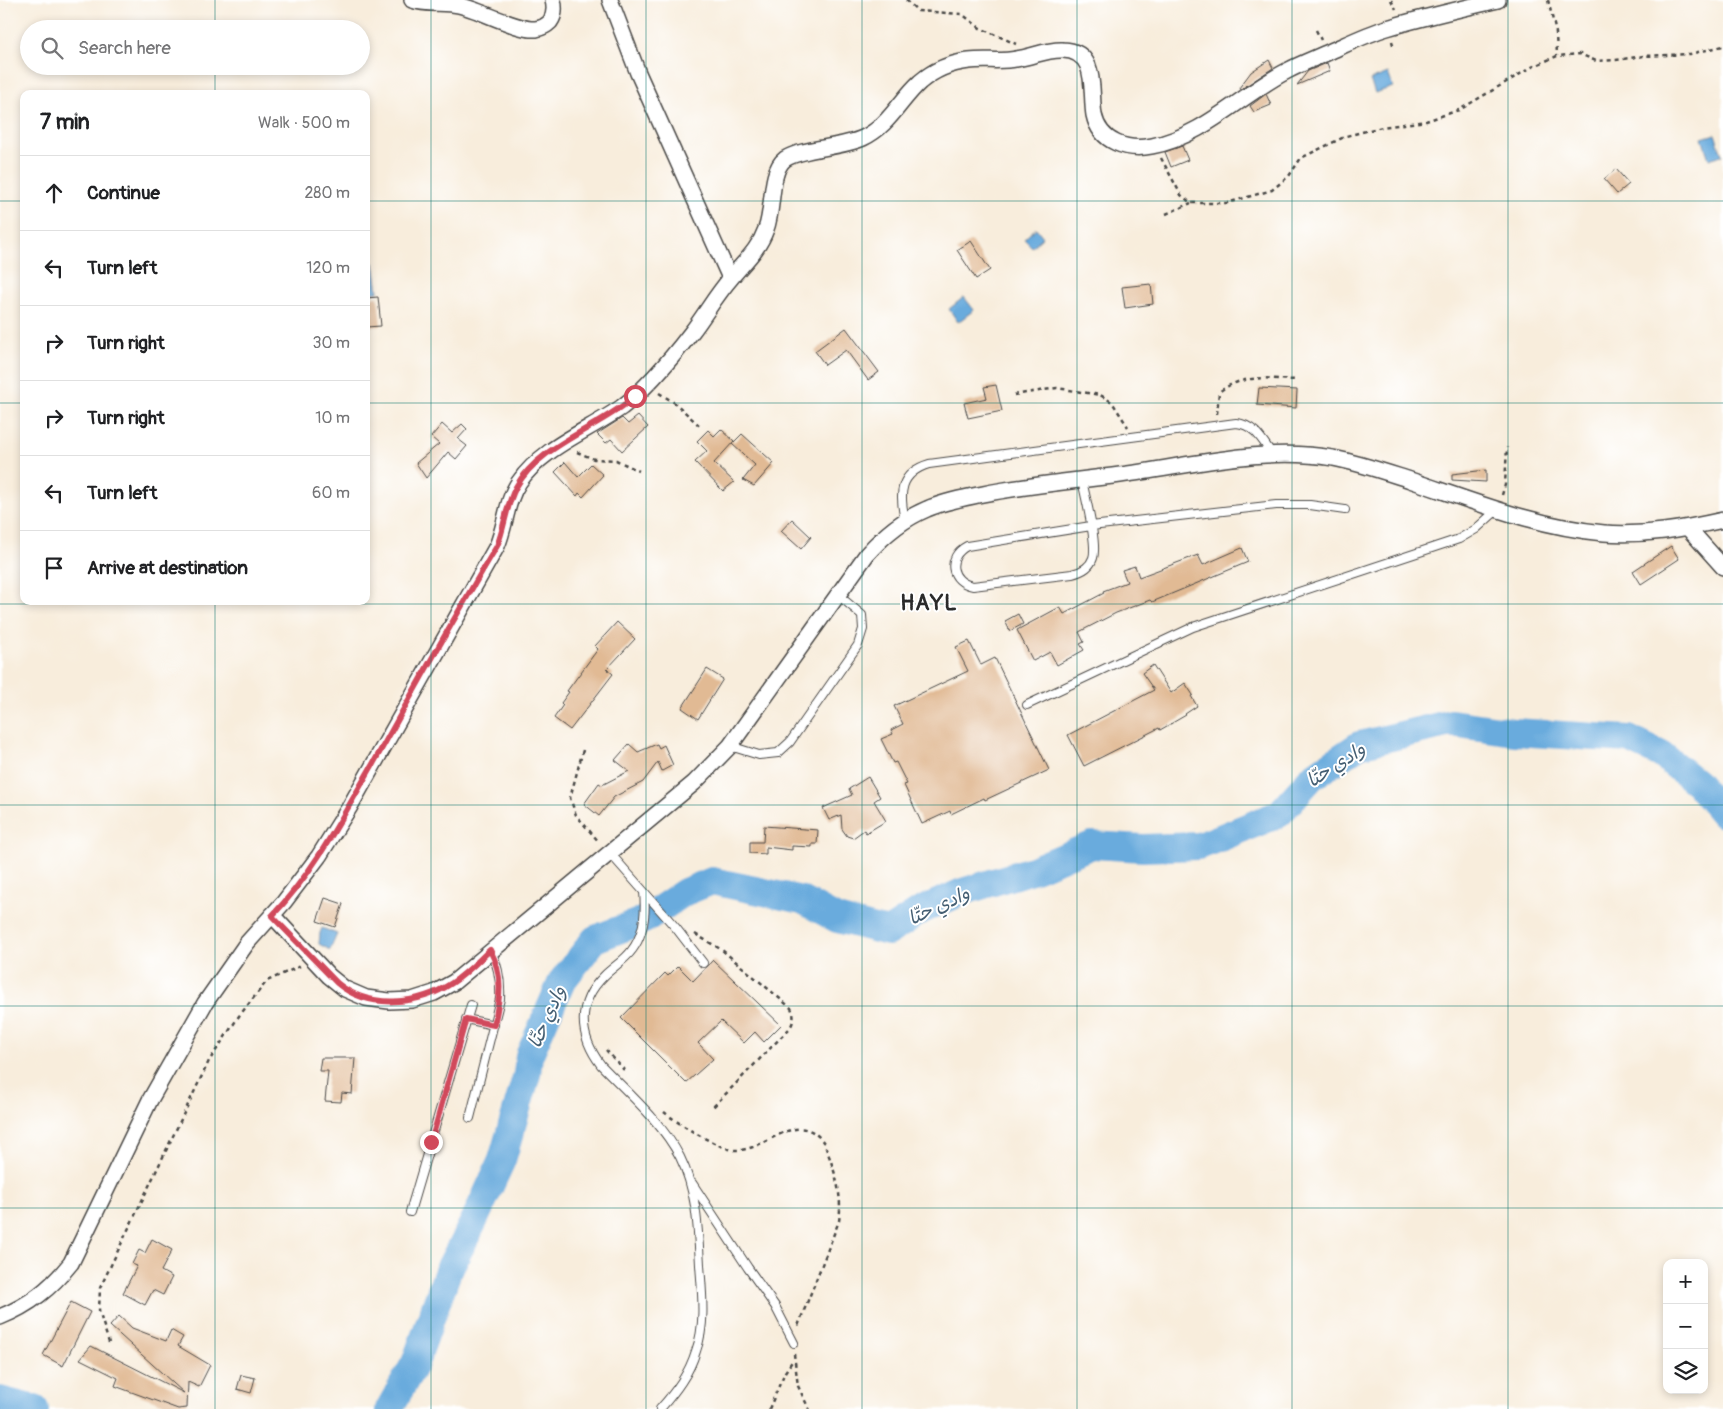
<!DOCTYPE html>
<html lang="en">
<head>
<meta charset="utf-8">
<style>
	:root { --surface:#fff; --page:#f2f2f2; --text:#202124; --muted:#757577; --line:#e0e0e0 }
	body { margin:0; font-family:Pangolin,"Playpen Sans Arabic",sans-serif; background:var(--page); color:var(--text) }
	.controls { position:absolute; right:15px; bottom:15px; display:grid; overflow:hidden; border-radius:10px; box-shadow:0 2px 8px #0003 }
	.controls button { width:45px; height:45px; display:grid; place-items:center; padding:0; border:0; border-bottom:1px solid var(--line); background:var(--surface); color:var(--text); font:25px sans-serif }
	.stop { position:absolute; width:15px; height:15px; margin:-11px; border:4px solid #d1495b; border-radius:50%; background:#fff }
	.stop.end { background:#d1495b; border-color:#fff; box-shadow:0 1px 5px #0008 }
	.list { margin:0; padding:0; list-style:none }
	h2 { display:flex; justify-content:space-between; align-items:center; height:65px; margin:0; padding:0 20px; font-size:21px }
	h2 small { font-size:16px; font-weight:400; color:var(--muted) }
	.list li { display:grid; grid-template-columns:32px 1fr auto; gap:15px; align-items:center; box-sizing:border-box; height:75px; padding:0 20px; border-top:1px solid var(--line) }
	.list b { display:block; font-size:19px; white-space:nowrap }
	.list em { font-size:16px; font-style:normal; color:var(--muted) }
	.icon { flex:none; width:28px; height:28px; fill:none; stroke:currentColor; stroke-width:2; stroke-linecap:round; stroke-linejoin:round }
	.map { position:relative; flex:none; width:1723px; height:1409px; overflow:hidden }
	.search { position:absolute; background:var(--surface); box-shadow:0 2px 8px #0003; left:20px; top:20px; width:350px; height:55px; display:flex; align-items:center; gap:12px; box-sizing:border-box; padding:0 18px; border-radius:28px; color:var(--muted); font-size:19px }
	.panel { position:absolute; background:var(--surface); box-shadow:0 2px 8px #0003; left:20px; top:90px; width:350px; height:515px; border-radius:10px }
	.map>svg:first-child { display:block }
	.water { fill:#69abdd; stroke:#4a6b84 }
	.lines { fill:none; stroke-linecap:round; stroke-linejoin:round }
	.river { stroke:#69abdd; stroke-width:28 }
	.building { fill:#e1ba94 }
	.service-casing { stroke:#4a4846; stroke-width:10 }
	.minor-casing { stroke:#4a4846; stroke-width:18 }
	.path { stroke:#4a4846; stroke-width:2.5; stroke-dasharray:4 4; stroke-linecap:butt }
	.service { stroke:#fff; stroke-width:8 }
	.minor { stroke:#fff; stroke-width:15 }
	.route { stroke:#d1495b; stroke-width:6 }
	.grid { fill:none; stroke:#0f766e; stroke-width:1; stroke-opacity:0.55 }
	.labels { text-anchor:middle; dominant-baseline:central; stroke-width:4; stroke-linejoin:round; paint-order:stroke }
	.water-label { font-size:19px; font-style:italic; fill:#445e72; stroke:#fff }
	.district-label { font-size:22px; font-weight:bold; letter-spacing:1px; fill:#2b2b2b; stroke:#fff }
</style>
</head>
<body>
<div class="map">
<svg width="1723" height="1409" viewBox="0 0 1723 1409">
	<rect width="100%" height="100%" fill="#fff"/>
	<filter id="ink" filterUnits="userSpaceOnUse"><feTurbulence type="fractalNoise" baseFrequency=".02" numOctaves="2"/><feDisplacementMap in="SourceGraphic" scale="10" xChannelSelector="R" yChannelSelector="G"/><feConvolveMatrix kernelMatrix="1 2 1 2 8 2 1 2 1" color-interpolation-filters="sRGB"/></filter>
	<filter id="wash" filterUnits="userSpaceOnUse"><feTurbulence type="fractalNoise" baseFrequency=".0096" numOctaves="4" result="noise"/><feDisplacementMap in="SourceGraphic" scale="20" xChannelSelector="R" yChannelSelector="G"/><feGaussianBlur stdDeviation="1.12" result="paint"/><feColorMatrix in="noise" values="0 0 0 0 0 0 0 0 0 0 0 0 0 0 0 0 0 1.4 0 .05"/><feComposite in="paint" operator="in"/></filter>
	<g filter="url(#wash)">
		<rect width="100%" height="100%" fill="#f8eddc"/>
		<path class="water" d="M1388 73 1393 87 1375 93 1370 80Z
			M1715 134 1722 155 1709 159 1702 138Z
			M1036 228 1043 237 1032 247 1024 239Z
			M374 263 378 292 366 294V264Z
			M964 297 974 310 958 322 949 309Z
			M322 928 337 934 330 950 319 944 320 933Z"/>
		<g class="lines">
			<path class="river" d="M0 1400 35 1409
				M389 1409 415 1363 448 1271 474 1221 502 1160 527 1074 529 1056 562 981 595 939 644 920 685 892 712 881 802 900 837 919 888 932 922 910 962 892 1035 869 1092 845 1143 848 1198 846 1210 842 1279 814 1312 777 1359 745 1451 723 1514 732 1629 739 1662 755 1697 783 1723 814"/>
		</g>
		<g id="blocks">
			<path class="building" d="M1269 60 1273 68 1240 90 1239 88 1251 72Z
				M1327 63 1330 71 1297 85 1308 71Z
				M1266 94 1271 105 1254 112 1250 106Z
				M1182 146 1188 160 1171 167 1165 152Z
				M1616 169 1629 184 1617 194 1604 179Z
				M971 241 990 270 976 279 957 250Z
				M1151 284 1153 304 1125 308 1122 287Z
				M378 297 381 326 366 327V298Z
				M846 328 879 372 868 380 846 350 825 365 815 351Z
				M996 385 1002 411 968 418 964 403 987 398 984 387Z
				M1259 388 1297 390 1296 408 1257 405Z
				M638 416 648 427 622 451 611 439 606 443 597 434 622 418 628 424Z
				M442 424 452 433 462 424 467 429 458 439 467 446 456 459 448 452 426 478 416 463 439 444 431 437Z
				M721 429 734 441 714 463 734 482 723 491 695 462 707 451 697 441 708 430 714 436Z
				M742 434 774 463 754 486 743 480 755 465 732 444Z
				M565 462 578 477 591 464 603 475 583 497 579 493 577 496 555 472Z
				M1486 470V482L1452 480V474Z
				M792 519 811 537 801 549 781 531Z
				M1671 546 1679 559 1641 584 1633 571Z
				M1242 548 1248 562 1152 602 1150 600 1116 613 1079 632 1084 642 1080 644 1084 650 1057 665 1050 652 1033 661 1017 630 1060 607 1064 614 1104 593 1103 591 1127 582 1122 570 1135 566 1139 577 1198 555 1203 565Z
				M1018 614 1023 624 1010 631 1005 621Z
				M617 622 635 639 607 669 613 674 570 730 554 718 563 705 561 703 569 692 567 691 598 649 595 646Z
				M969 641 981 665 995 658 1049 770 985 800 984 798 951 814 950 811 922 824 904 785 907 784 896 762 893 763 881 739 893 734 891 730 903 724 894 706 968 671 956 647Z
				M1153 665 1171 693 1185 683 1193 695 1191 696 1197 706 1185 714 1186 715 1160 730 1159 728 1084 766 1068 735 1154 690 1142 673Z
				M707 669 723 679 698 719 682 708Z
				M629 744 638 752 657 744 659 748 664 745 673 765 662 771 658 762 643 782 614 797 599 816 584 804 599 783 602 785 629 771 615 760Z
				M868 777 880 797 874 801 886 821 866 833 864 830 853 838 847 836 842 829 841 815 829 820 823 808 852 795 849 789Z
				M764 826 818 830 817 844H812V847L792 846V850L766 847V854L750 853V842H763Z
				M325 898 343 904 335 927 317 921Z
				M713 960 781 1025 764 1042 755 1032 744 1043 721 1021 698 1043 713 1059 686 1083 621 1018 665 973 668 976 678 966 693 981Z
				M321 1058H355L352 1094 342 1093 341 1102 325 1101 328 1071H319Z
				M152 1239 172 1250 161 1271 172 1277 163 1295 153 1290 145 1305 123 1293 137 1266 132 1264 139 1250 145 1253Z
				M71 1302 90 1312 63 1366 43 1355Z
				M119 1316 132 1328 166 1341 171 1330 183 1337 178 1346 210 1365 199 1387 188 1382 187 1408 178 1409 115 1386 118 1378 80 1359 91 1346 184 1393 110 1326Z
				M241 1375 255 1378 251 1393 237 1389Z"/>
		</g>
	</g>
	<g filter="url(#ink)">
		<use href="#blocks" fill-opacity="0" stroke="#4a4846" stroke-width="1"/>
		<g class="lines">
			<g class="service-casing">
				<path id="service" d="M1082 480C1085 496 1098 544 1093 558 1090 567 1081 572 1072 574L973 586C950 582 946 557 967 546L1091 526 1276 505H1310L1345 510
					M905 520C899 494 899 473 929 464L1236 423C1255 425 1262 440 1272 454
					M1027 705 1193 627 1459 539 1476 529 1498 509
					M730 746 759 755 778 753 790 742 858 645 863 629 862 615 837 594
					M609 852 676 928 703 963
					M644 892C646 912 645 933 632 950 625 960 613 967 604 976 576 1003 579 1036 601 1065 628 1093 662 1122 680 1157 697 1191 698 1228 700 1265 702 1293 706 1324 696 1351 689 1374 676 1391 660 1409
					M466 1019 494 1025
					M470 1118 500 999C501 982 499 967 491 951
					M692 1183 748 1268 775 1306 794 1343
					M410 1212 471 1005"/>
			</g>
			<g class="minor-casing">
				<path id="minor" d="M412 0C426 5 443 2 458 5 479 9 518 31 536 29 542 28 546 26 550 22 555 15 555 8 553 0
					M610 0 638 73 730 278
					M1689 529 1723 567
					M272 915 329 976 345 989 366 998 389 1001 412 1000 434 993 454 982 694 783 730 746 867 554C884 535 903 519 927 509 945 501 964 498 983 494 1028 485 1074 481 1120 475 1190 466 1262 446 1333 458 1359 463 1385 472 1410 480 1473 501 1537 527 1604 533 1645 536 1683 529 1723 520
					M0 1317C30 1305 51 1288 71 1263L150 1100 205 1003 247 943 284 902 319 856 349 808 497 546C506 525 506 501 519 482 543 447 588 431 622 407 648 387 671 359 691 333 705 315 716 295 731 278 744 262 759 249 766 229 774 210 769 171 785 159 801 148 841 148 863 138 889 126 900 100 920 82 934 70 951 63 969 61 985 59 1001 62 1016 59 1032 57 1047 49 1063 50 1099 51 1090 92 1094 115 1100 143 1128 151 1152 146 1204 136 1242 94 1287 71 1302 63 1316 58 1331 51 1349 43 1367 34 1387 28 1423 17 1461 9 1498 0"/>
			</g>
			<path class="path" d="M906 0 918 11 962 14 980 28 1016 44
				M1391 0 1396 9
				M1548 0 1556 33 1557 56
				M1316 30 1321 40
				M1392 41 1394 48
				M1161 158 1181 195 1191 203H1227L1272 190 1289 176 1301 158 1346 136 1382 127 1426 121 1459 110 1532 67 1557 56 1580 54 1596 61 1616 60 1644 56 1690 54 1723 46
				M1166 214 1191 203
				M659 393 675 403 701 427
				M1014 395 1057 388 1100 395 1112 402 1128 427
				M1217 414 1219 392C1244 373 1268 379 1297 380
				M577 452 594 459 616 460 639 471
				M1502 495 1505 485 1507 447
				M583 750 570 798 576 815 599 842
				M695 934 722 950 791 1008C795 1016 794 1022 789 1029L713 1107
				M606 1050 624 1070
				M664 1112C677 1123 719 1149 735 1150 767 1152 798 1106 824 1143 834 1168 843 1194 839 1221L798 1326
				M109 1343 99 1311 100 1288 209 1061 239 1016 267 981 300 966
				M794 1354 798 1386 809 1409
				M769 1409 785 1372 793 1360"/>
			<use href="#service" class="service"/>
			<use href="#minor" class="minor"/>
		</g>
	</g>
	<g class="lines" filter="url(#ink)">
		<path class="route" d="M431 1142 466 1019 494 1025C500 998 504 976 490 950 478 961 466 974 452 983 419 1005 369 1010 337 983L272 916C315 871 342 817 373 764 414 691 454 617 497 546 505 526 506 505 516 487 540 444 600 428 635 396"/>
	</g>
	<path class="grid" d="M215 0V29M431 0V1409M646 0V1409M862 0V1409M1077 0V1409M1292 0V1409M1508 0V1409M215 66V94M0 201H24M366 201H1723M0 403H24M366 403H1723M215 601V1409M0 604H1723M0 805H1723M0 1006H1723M0 1208H1723"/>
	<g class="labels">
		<g class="water-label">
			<text transform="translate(1336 765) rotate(-33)">وادي حتّا</text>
			<text transform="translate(939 906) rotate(-25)">وادي حتّا</text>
			<text transform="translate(547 1017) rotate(-66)">وادي حتّا</text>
		</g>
		<g class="district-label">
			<text x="929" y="603">HAYL</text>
		</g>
	</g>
</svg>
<div class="controls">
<button>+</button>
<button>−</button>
<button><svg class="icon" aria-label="layers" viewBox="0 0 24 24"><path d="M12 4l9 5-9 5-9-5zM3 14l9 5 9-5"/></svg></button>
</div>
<div class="stop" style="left:635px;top:396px"></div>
<div class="stop end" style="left:431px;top:1142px"></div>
<div class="search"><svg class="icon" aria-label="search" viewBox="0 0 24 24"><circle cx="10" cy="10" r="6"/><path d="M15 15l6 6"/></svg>Search here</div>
<section class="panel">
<h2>7 min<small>Walk · 500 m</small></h2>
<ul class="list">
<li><svg class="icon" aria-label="ahead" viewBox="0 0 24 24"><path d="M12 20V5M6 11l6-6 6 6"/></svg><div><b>Continue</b></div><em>280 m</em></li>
<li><svg class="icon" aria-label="left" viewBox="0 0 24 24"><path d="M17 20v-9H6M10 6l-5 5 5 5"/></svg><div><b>Turn left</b></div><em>120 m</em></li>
<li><svg class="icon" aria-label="right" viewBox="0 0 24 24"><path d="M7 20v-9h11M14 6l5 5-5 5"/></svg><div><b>Turn right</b></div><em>30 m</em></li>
<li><svg class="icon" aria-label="right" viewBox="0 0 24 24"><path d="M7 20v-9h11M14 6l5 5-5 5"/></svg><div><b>Turn right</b></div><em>10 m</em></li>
<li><svg class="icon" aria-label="left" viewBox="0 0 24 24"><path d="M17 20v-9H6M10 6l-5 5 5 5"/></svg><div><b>Turn left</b></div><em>60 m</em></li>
<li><svg class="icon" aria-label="arrive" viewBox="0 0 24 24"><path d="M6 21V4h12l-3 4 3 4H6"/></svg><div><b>Arrive at destination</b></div></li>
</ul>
</section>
</div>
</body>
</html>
